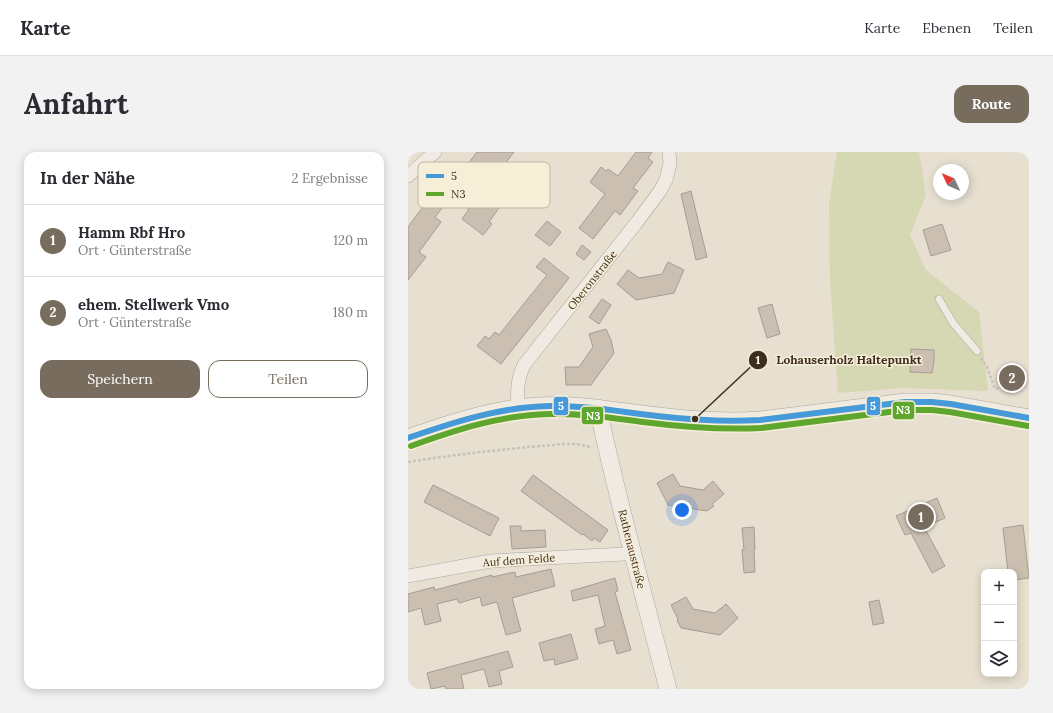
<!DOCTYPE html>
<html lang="de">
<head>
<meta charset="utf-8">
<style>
	:root { --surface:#fff; --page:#f2f2f3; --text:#2b2b33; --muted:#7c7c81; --line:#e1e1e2; --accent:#786c5e }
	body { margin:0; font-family:Lora,serif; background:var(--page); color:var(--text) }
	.controls { position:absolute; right:12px; bottom:12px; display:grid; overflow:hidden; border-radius:8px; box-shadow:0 2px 10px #0003 }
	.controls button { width:36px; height:36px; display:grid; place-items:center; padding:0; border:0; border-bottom:1px solid var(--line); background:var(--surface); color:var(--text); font:20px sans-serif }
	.compass { position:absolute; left:525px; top:12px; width:36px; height:36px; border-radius:50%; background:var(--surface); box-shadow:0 2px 10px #0003; rotate:314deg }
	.you { position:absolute; left:274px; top:358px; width:14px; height:14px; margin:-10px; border:3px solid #fff; border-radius:50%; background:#1a73e8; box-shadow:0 0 0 6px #1a73e833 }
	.badge { display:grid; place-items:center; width:26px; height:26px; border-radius:50%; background:var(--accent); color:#fff; font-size:13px; font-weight:700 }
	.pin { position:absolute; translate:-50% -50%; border:2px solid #fff; box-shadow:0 1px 4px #0006 }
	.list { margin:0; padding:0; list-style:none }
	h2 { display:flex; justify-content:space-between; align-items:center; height:52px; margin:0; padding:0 16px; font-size:17px }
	h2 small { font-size:13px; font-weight:400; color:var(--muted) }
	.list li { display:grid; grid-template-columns:26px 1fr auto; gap:12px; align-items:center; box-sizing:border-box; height:72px; padding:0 16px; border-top:1px solid var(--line) }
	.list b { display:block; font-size:15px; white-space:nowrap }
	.list p { margin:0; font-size:13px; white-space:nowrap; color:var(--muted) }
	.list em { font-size:13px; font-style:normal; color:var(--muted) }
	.actions { display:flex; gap:8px; padding:12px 16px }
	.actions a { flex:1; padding:9px 0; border:1px solid var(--accent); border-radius:12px; text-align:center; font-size:14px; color:var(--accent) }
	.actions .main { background:var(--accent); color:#fff }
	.icon { flex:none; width:22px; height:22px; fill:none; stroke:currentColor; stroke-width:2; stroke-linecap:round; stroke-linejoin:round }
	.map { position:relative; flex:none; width:621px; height:537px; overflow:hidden; border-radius:12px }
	header { display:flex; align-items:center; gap:24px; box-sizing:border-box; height:56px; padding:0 20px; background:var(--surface); border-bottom:1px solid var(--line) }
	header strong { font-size:19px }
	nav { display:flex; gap:22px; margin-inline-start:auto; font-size:14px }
	.intro { display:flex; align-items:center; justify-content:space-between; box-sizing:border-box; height:96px; padding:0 24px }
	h1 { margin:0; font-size:28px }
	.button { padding:10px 18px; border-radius:12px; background:var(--accent); color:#fff; font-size:14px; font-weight:700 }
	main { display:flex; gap:24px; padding:0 24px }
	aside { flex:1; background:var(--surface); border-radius:12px; box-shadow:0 2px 10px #0003 }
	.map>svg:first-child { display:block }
	.green { fill:#d6d7b3 }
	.building { fill:#cbbfb2; stroke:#a89c90 }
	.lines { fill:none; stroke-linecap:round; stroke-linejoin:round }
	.service-casing { stroke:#ada599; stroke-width:8 }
	.minor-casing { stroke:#ada599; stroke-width:14 }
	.tertiary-casing { stroke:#ada599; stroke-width:18 }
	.path { stroke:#c8c2b9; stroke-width:2.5; stroke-dasharray:3 2; stroke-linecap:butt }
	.service { stroke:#efebe3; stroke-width:7 }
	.minor { stroke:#efebe3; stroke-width:13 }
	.tertiary { stroke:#efebe3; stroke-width:17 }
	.bus-1-casing { stroke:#f7eed8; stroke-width:9 }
	.bus-2-casing { stroke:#f7eed8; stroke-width:9 }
	.bus-1 { stroke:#479ada; stroke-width:6 }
	.bus-2 { stroke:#5ea62d; stroke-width:6 }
	.labels { text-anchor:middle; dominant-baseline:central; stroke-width:3; stroke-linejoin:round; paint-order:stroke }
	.street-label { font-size:11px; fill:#3d2e20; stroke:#f7eed8 }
	.key { fill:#f7eed8; stroke:#bfb4a1; stroke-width:1 }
	.key-label { font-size:11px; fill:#3d2e20 }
	.leader { fill:none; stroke:#3d2e20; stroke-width:1.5 }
	.callout-dot { fill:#3d2e20; stroke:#f7eed8; stroke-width:1.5 }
	.mark-label { font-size:12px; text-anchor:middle; font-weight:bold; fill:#fff }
	.callout-label { font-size:12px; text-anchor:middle; font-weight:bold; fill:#3d2e20; stroke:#f7eed8; stroke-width:3; stroke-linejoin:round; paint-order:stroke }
	.line-badge { stroke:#f7eed8; stroke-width:1.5 }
	.badge-label { font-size:11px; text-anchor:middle; font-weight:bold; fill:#fff }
</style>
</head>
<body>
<header>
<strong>Karte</strong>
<nav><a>Karte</a><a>Ebenen</a><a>Teilen</a></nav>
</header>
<div class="intro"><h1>Anfahrt</h1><a class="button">Route</a></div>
<main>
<aside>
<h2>In der Nähe<small>2 Ergebnisse</small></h2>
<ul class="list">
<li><span class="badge">1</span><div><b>Hamm Rbf Hro</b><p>Ort · Günterstraße</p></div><em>120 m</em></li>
<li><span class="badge">2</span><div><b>ehem. Stellwerk Vmo</b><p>Ort · Günterstraße</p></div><em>180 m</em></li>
</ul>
<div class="actions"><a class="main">Speichern</a><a>Teilen</a></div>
</aside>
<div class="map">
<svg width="621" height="537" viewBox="0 0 621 537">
	<rect width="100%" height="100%" fill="#e7e0d1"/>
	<path class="green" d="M429 0H511L518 43 502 83 518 118 571 160 580 239 495 236 430 241 422 130 421 51Z"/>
	<path class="building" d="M69 0H106L93 17 86 12 70 32 82 40 78 46 91 56 81 70 84 72 75 83 54 67 61 57 44 44 27 65 33 70 11 100 18 105 0 128V75L20 48 15 44 25 31 27 32 34 23 40 28 42 26 46 30Z
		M228 0H244L240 6 245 10 225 36 230 39 212 63 207 59 185 87 171 76 197 42 182 30 193 15 198 19 200 17 210 24Z
		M283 39 299 105 288 108 273 42Z
		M139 69 153 80 142 94 127 83Z
		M534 72 543 98 523 104 515 78Z
		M174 93 183 100 176 108 168 102Z
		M136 106 161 126 93 212 69 194 77 184 81 187 87 180 91 183 139 123 128 115Z
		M260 110 276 118 266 141 228 148 209 132 220 118 231 126 243 124 254 122Z
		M194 147 203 153 191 172 181 165Z
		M364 152 372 182 359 186 350 156Z
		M198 177 203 188 206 201 183 233H158L157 215H171L185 195 181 182Z
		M503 197 526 198V209L524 221 502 220Z
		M265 322 272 334 295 338 305 329 316 342 304 352 306 354 299 359 260 353 249 331Z
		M125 323 200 378 192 390 186 386 184 389 175 382 174 383 113 339Z
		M25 333 91 366 82 384 16 350Z
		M529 346 537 366 516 375 537 414 524 421 503 381 497 383 488 364Z
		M615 373 621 426 606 428V420H600L595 376Z
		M102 374H113V379L137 378 138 395 104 397Z
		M346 375 347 397 346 398 347 420 336 421 334 398H336L334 376Z
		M143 417 147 434 104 446 113 479 98 483 89 450 74 454 72 445 51 451 49 447 29 452 33 469 17 473 13 456 0 460V442L26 435 27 438 84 423V425L107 420 108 425Z
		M207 426 210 439 207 440 223 498 209 502 205 488 191 492 187 477 197 474 190 443 165 449 163 439Z
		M278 445 285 457 307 461 318 452 330 466 312 483 273 476 269 468 270 467 263 453Z
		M471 448 476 471 465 473 461 450Z
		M163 482 170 507 147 513 146 507 136 509 131 491Z
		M100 499 105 515 91 519 94 532 81 535 76 517 53 523 56 537H38L37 534 23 537 19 521Z"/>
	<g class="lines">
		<g class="service-casing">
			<path id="service" d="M531 147 545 171 569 199"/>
		</g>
		<g class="minor-casing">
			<path id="minor" d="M0 24 27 0
				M110 256C109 240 109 227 116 213L229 70 252 39 258 28 262 11 261 0
				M0 424 83 409 216 402 224 400"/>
		</g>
		<g class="tertiary-casing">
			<path id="tertiary" d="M190 256C210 351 236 444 260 537
				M0 286C40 272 88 256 130 254 159 252 189 256 218 260 262 266 307 271 352 268L497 250H524L543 252 621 266"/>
		</g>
		<path class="path" d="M573 206 579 215 587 237 593 236
			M0 310C44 303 88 298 132 294 148 293 169 289 184 296"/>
		<use href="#service" class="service"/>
		<use href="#minor" class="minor"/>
		<use href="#tertiary" class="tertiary"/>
		<g class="bus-1-casing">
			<path id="bus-1" d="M0 286C46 270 92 255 141 254 177 253 213 260 249 264 284 268 318 270 352 268L497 250H524L543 252 621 266"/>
		</g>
		<g class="bus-2-casing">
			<path id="bus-2" d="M3 294C47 278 93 263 141 262 173 261 204 266 235 270 274 275 313 278 353 276L497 258H524L542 260 620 274"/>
		</g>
		<use href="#bus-1" class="bus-1"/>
		<use href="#bus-2" class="bus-2"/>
	</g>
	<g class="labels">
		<g class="street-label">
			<text transform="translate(184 128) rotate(-52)">Oberonstraße</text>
			<text transform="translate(224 397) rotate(76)">Rathenaustraße</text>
			<text transform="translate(111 408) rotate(-4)">Auf dem Felde</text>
		</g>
	</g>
	<rect x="10" y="10" width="132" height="46" rx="6" class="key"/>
	<rect x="18" y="22" width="18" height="4" fill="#479ada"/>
	<rect x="18" y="40" width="18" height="4" fill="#5ea62d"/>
	<g class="key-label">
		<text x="43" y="28">5</text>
		<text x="43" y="46">N3</text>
	</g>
	<path class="leader" d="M287 267L350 208"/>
	<g class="callout-dot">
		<circle cx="287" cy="267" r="4"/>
		<circle cx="350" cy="208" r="10"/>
	</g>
	<g class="mark-label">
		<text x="350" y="212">1</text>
	</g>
	<g class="callout-label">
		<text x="441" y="212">Lohauserholz Haltepunkt</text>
	</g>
	<g class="line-badge">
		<rect x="458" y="244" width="15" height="20" rx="4" fill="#479ada"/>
		<rect x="145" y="244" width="16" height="20" rx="4" fill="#479ada"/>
		<rect x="484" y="249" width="23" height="19" rx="4" fill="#5ea62d"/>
		<rect x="173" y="254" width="23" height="19" rx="4" fill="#5ea62d"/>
	</g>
	<g class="badge-label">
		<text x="465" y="258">5</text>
		<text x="153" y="258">5</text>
		<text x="495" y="262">N3</text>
		<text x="185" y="268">N3</text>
	</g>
</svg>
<div class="controls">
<button>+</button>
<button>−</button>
<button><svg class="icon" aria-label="layers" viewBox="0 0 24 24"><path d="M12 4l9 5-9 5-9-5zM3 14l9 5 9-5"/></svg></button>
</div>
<svg class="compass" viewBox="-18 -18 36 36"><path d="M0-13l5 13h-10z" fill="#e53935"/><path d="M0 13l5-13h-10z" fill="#7c7c81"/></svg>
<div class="you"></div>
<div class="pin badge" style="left:513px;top:365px">1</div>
<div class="pin badge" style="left:604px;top:226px">2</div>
</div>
</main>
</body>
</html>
